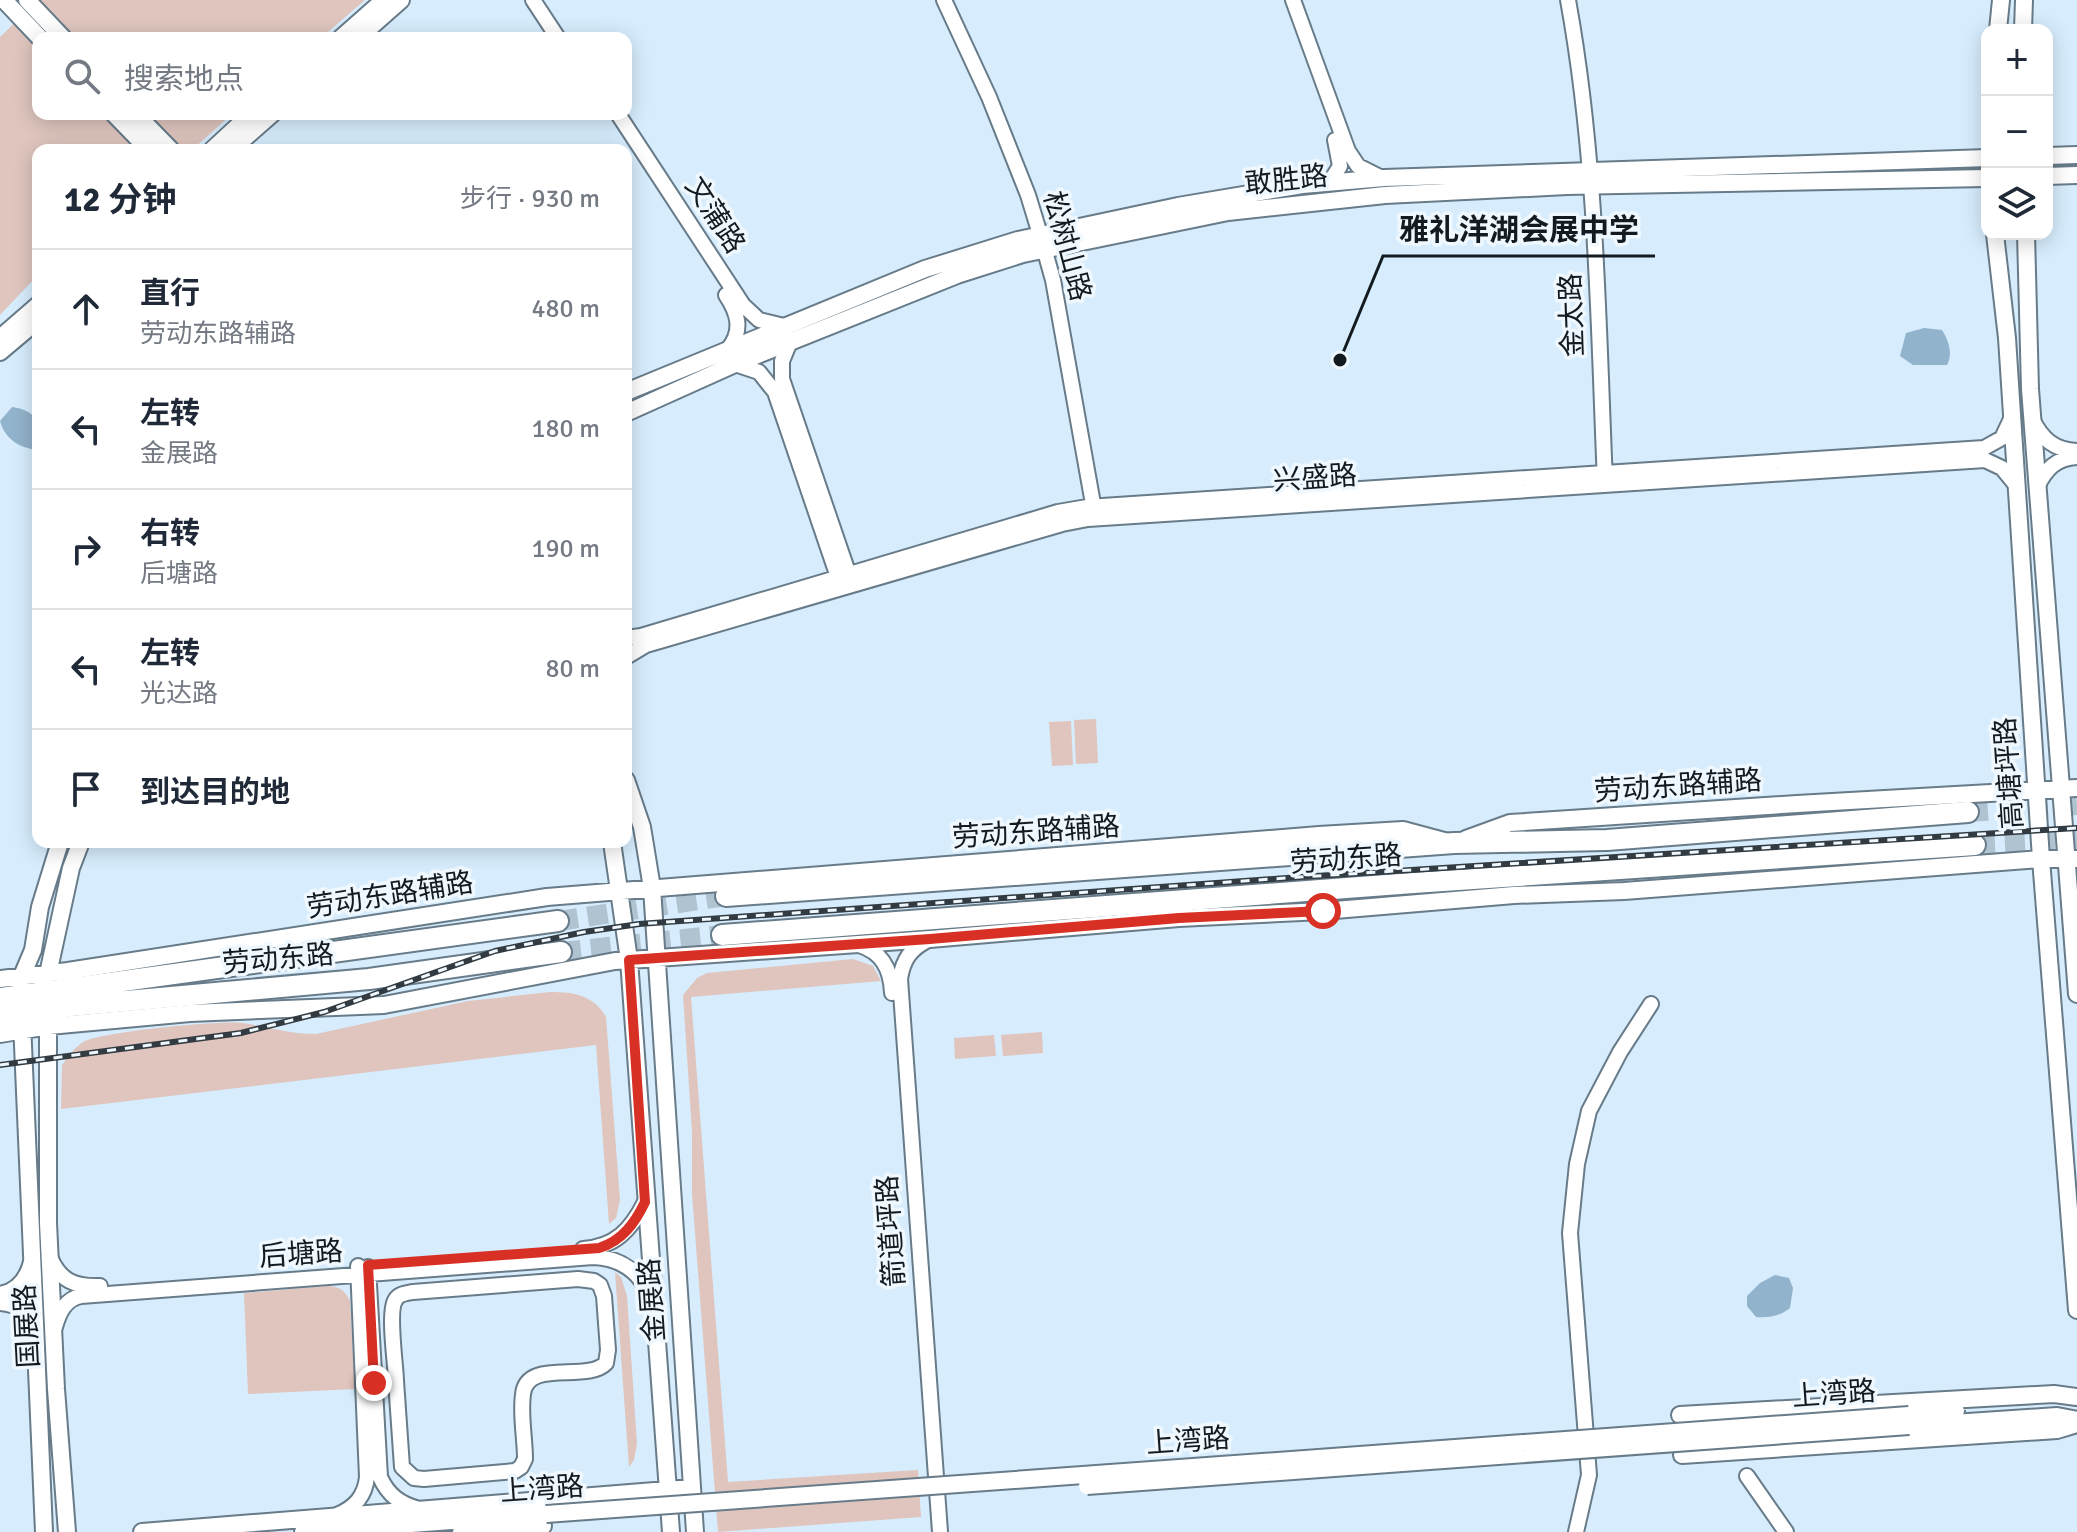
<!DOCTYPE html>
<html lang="zh">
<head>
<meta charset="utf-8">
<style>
	:root { --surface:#fff; --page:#f6f6f7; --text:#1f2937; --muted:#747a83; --line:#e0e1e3 }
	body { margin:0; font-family:Signika,"Noto Sans SC",sans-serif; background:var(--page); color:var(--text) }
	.controls { position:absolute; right:24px; top:24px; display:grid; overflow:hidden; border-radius:16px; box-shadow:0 4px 20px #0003 }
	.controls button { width:72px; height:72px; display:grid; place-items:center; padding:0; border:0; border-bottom:2px solid var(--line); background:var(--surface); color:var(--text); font:40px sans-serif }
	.stop { position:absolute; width:24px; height:24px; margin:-18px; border:6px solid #d93025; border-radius:50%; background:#fff }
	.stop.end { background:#d93025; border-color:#fff; box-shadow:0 2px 8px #0008 }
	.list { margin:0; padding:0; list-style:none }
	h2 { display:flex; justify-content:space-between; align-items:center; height:104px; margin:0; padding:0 32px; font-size:34px }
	h2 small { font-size:26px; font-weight:400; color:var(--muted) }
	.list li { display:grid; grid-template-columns:52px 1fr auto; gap:24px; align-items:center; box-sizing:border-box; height:120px; padding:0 32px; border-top:2px solid var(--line) }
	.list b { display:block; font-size:30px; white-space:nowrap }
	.list p { margin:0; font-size:26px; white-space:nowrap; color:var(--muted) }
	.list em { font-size:26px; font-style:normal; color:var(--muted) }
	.icon { flex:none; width:44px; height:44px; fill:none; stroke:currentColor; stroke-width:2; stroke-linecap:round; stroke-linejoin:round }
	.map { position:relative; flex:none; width:2077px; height:1532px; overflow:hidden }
	.search { position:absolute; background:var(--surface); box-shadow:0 4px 20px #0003; left:32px; top:32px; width:600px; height:88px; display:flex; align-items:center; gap:20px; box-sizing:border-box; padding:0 28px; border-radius:16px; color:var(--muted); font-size:30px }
	.panel { position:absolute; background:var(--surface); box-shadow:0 4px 20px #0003; left:32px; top:144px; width:600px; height:704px; border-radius:16px }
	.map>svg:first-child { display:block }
	.green { fill:#dfc5be }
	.water { fill:#92b3cc }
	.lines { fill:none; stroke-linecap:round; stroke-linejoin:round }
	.highway-tunnel { stroke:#b0c3d1; stroke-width:20; stroke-dasharray:20 10; stroke-linecap:butt }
	.minor-casing { stroke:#677b89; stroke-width:18 }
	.major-casing { stroke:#677b89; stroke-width:20 }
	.highway-casing { stroke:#677b89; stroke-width:24 }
	.minor { stroke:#fff; stroke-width:14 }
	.major { stroke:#fff; stroke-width:16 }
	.highway { stroke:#fff; stroke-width:20 }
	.rail-casing { stroke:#313b41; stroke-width:6 }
	.rail { stroke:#eff8fe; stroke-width:3; stroke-dasharray:9; stroke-linecap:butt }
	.major-bridge-casing { stroke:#677b89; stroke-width:20; stroke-linecap:butt }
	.major-bridge { stroke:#fff; stroke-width:16 }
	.route { stroke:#d93025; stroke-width:10 }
	.labels { text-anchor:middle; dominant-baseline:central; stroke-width:7; stroke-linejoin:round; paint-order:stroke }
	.street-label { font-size:28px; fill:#131b20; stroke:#eff8fe }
	.leader { fill:none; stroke:#131b20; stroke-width:3 }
	.callout-dot { fill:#131b20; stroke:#eff8fe; stroke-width:3 }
	.callout-label { font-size:30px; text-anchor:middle; font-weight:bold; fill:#131b20; stroke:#eff8fe; stroke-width:7; stroke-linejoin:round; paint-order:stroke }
</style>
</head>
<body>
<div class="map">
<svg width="2077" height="1532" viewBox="0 0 2077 1532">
	<rect width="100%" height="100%" fill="#d7edfd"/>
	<path class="green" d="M38 0H365L321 38H38V114H232L192 150H38V275L0 315V37Z
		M1096 719 1098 763 1076 764 1074 720Z
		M1071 721 1073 765 1052 766 1049 722Z
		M853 959 873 966 881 981 691 997 728 1482 918 1470 921 1517 718 1532 692 1194V1132L683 995 697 978 707 973Z
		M550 992C573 992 594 995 606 1017L620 1200 616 1218 609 1224 596 1045 61 1109 62 1065C68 1057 74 1048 83 1042 100 1032 221 1020 243 1023 268 1027 290 1034 316 1034L468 1001Z
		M1042 1032 1043 1053 1003 1056 1001 1035Z
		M994 1035 996 1056 955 1059 954 1038Z
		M615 1272 621 1277 627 1296 637 1444 634 1460 629 1467Z
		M328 1286C340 1287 345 1290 350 1301L355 1389 248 1394 244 1293Z"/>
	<path class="water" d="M1924 328 1942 330C1949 341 1953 354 1947 365H1913L1900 356 1906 333Z
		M12 407C41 411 38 426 38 450 19 448 5 439 0 421Z
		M1775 1275 1789 1278 1793 1288 1790 1308C1780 1316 1769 1318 1756 1317L1747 1306V1296L1760 1283Z"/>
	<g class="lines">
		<path class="highway-tunnel" d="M1968 812 2077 805
			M1975 845 2077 840
			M558 921 726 896
			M561 952 722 935"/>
		<g class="minor-casing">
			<path id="minor" d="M533 0 558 38
				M944 0 989 97 1028 195 1042 241 1053 280 1095 515
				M1293 0 1348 151 1358 166 1380 177
				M1568 0C1597 159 1598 320 1605 482
				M618 114 743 305 759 320 784 326
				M1326 183 1332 179 1340 166 1335 140
				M726 295C738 313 743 330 729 348
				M789 344 782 361V379L851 581
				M735 364 759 372 775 392 841 586
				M2032 419C2042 439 2054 450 2077 451
				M2037 487C2046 469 2056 458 2077 457
				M626 638 641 636 1058 512 1087 507 1984 448 2002 438 2011 419
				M626 657 646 645 1062 524 1088 519 1985 460 2002 468 2016 485
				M930 939C911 948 903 959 900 979L940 1532
				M859 945C882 952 891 969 892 993
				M583 1249C615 1247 631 1230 645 1202
				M50 1257C60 1281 75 1287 100 1286
				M368 1267 380 1477C388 1495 400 1504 419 1509
				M0 1294C17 1291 27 1278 31 1262
				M0 1303C17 1304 30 1313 34 1330
				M55 1327C59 1313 65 1299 81 1296L593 1257C622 1258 642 1273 652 1301
				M374 1383 396 1381 402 1467 414 1478 424 1479 515 1471 521 1467 525 1459C525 1438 520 1415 523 1394 527 1358 587 1383 606 1363L608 1350 604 1296 600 1285 594 1281 578 1279 413 1292C407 1293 399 1294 396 1299 387 1310 396 1366 396 1381
				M1747 1476 1786 1532
				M337 1515C354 1508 365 1497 367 1477L358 1266
				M1576 1532 1589 1475 1570 1233 1577 1164 1589 1111 1620 1052 1651 1004"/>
		</g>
		<g class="major-casing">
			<path id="major" d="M4 0 40 38
				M27 0 63 38
				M1998 30 2001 0
				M2023 30 2024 0
				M341 38 384 0
				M358 38 401 0
				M114 114 149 150
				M136 114 171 150
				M212 150 251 114
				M231 150 272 114
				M2047 156 2077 155
				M2047 176 2077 175
				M1995 234 2007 338 2041 859 2077 1310
				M2026 234 2030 389 2077 994
				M0 338 38 305
				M0 352 38 320
				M626 392 925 269 1018 240 1178 206 1302 185 1384 178 1987 158
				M626 413 735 364 957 275 1023 254 1228 212 1385 195 1567 186 1987 178
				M626 780 642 827 652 888 695 1532
				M1466 839 1510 823 1797 804 2077 788
				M612 842 629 960 671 1532
				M0 979 68 971 547 897 1319 835 1403 830 1444 841
				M22 983V976L33 950 40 907 60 842
				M46 983 71 868 81 842
				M48 1018V1223L56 1389 67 1532
				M22 1022 44 1532
				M0 1034 49 1026 190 1013 384 1005 615 961 930 939 1179 918 1323 911 1514 895 1624 891 2041 859H2077
				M1680 1415 2054 1394 2077 1397
				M1909 1415 1956 1411
				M1909 1426 2057 1416 2077 1420
				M1682 1455 2057 1430 2077 1424
				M142 1532 692 1488
				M303 1532 546 1514
				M461 1532 543 1526"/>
		</g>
		<g class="highway-casing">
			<path id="highway" d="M726 896 1454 843 1607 840 1968 812
				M722 935 1413 883 1975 845
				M0 998 558 921
				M0 1017 71 1006 369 979 561 952"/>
		</g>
		<use href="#minor" class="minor"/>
		<use href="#major" class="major"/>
		<use href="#highway" class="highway"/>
		<g class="rail-casing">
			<path id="rail" d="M0 1065 241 1033 324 1012 495 951 584 932 639 924 1300 877 2077 828"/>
		</g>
		<use href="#rail" class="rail"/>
		<g class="major-bridge-casing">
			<path id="major-bridge" d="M1087 1486 1909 1426
				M546 1514 1909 1415"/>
		</g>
		<use href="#major-bridge" class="major-bridge"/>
	</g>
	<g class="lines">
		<path class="route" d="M374 1383 368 1265 599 1248C622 1241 635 1223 645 1202L629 960 930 939 1179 918 1323 911"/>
	</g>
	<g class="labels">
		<g class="street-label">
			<text transform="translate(1286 180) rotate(-6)">敢胜路</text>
			<text transform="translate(715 215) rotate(57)">文蒲路</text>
			<text transform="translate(1067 246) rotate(75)">松树山路</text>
			<text transform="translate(1572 315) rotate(-92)">金太路</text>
			<text transform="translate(1315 478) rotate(-4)">兴盛路</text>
			<text transform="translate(2009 773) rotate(-94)">高塘坪路</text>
			<text transform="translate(1678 786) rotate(-4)">劳动东路辅路</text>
			<text transform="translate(1036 832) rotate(-4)">劳动东路辅路</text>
			<text transform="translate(1346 859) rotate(-4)">劳动东路</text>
			<text transform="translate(390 895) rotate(-9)">劳动东路辅路</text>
			<text transform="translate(278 959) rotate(-5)">劳动东路</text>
			<text transform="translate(891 1231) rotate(-94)">箭道坪路</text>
			<text transform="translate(301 1254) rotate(-4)">后塘路</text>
			<text transform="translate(652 1300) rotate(-94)">金展路</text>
			<text transform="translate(27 1326) rotate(-93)">国展路</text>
			<text transform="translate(1834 1394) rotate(-4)">上湾路</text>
			<text transform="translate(1188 1441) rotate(-4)">上湾路</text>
			<text transform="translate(542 1489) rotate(-4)">上湾路</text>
		</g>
	</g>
	<path class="leader" d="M1340 360L1383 256H1655"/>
	<circle class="callout-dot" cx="1340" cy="360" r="8"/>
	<g class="callout-label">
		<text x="1519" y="240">雅礼洋湖会展中学</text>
	</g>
</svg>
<div class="controls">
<button>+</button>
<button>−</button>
<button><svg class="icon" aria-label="layers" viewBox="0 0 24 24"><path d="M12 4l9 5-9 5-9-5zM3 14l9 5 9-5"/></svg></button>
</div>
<div class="stop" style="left:1323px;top:911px"></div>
<div class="stop end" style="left:374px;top:1383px"></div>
<div class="search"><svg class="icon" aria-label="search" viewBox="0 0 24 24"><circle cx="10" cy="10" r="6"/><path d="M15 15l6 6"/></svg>搜索地点</div>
<section class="panel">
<h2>12 分钟<small>步行 · 930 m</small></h2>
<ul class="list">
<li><svg class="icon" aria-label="ahead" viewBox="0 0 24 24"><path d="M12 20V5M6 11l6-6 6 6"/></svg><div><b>直行</b><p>劳动东路辅路</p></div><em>480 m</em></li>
<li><svg class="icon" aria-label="left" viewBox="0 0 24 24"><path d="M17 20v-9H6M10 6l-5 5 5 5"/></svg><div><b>左转</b><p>金展路</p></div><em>180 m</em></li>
<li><svg class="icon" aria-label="right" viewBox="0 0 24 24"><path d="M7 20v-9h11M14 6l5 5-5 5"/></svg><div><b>右转</b><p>后塘路</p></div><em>190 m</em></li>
<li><svg class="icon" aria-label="left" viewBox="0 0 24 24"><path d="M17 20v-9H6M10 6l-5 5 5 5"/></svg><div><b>左转</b><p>光达路</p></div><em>80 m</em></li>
<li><svg class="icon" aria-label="arrive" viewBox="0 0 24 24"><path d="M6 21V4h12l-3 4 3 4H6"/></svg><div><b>到达目的地</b></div></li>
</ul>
</section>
</div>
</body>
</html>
